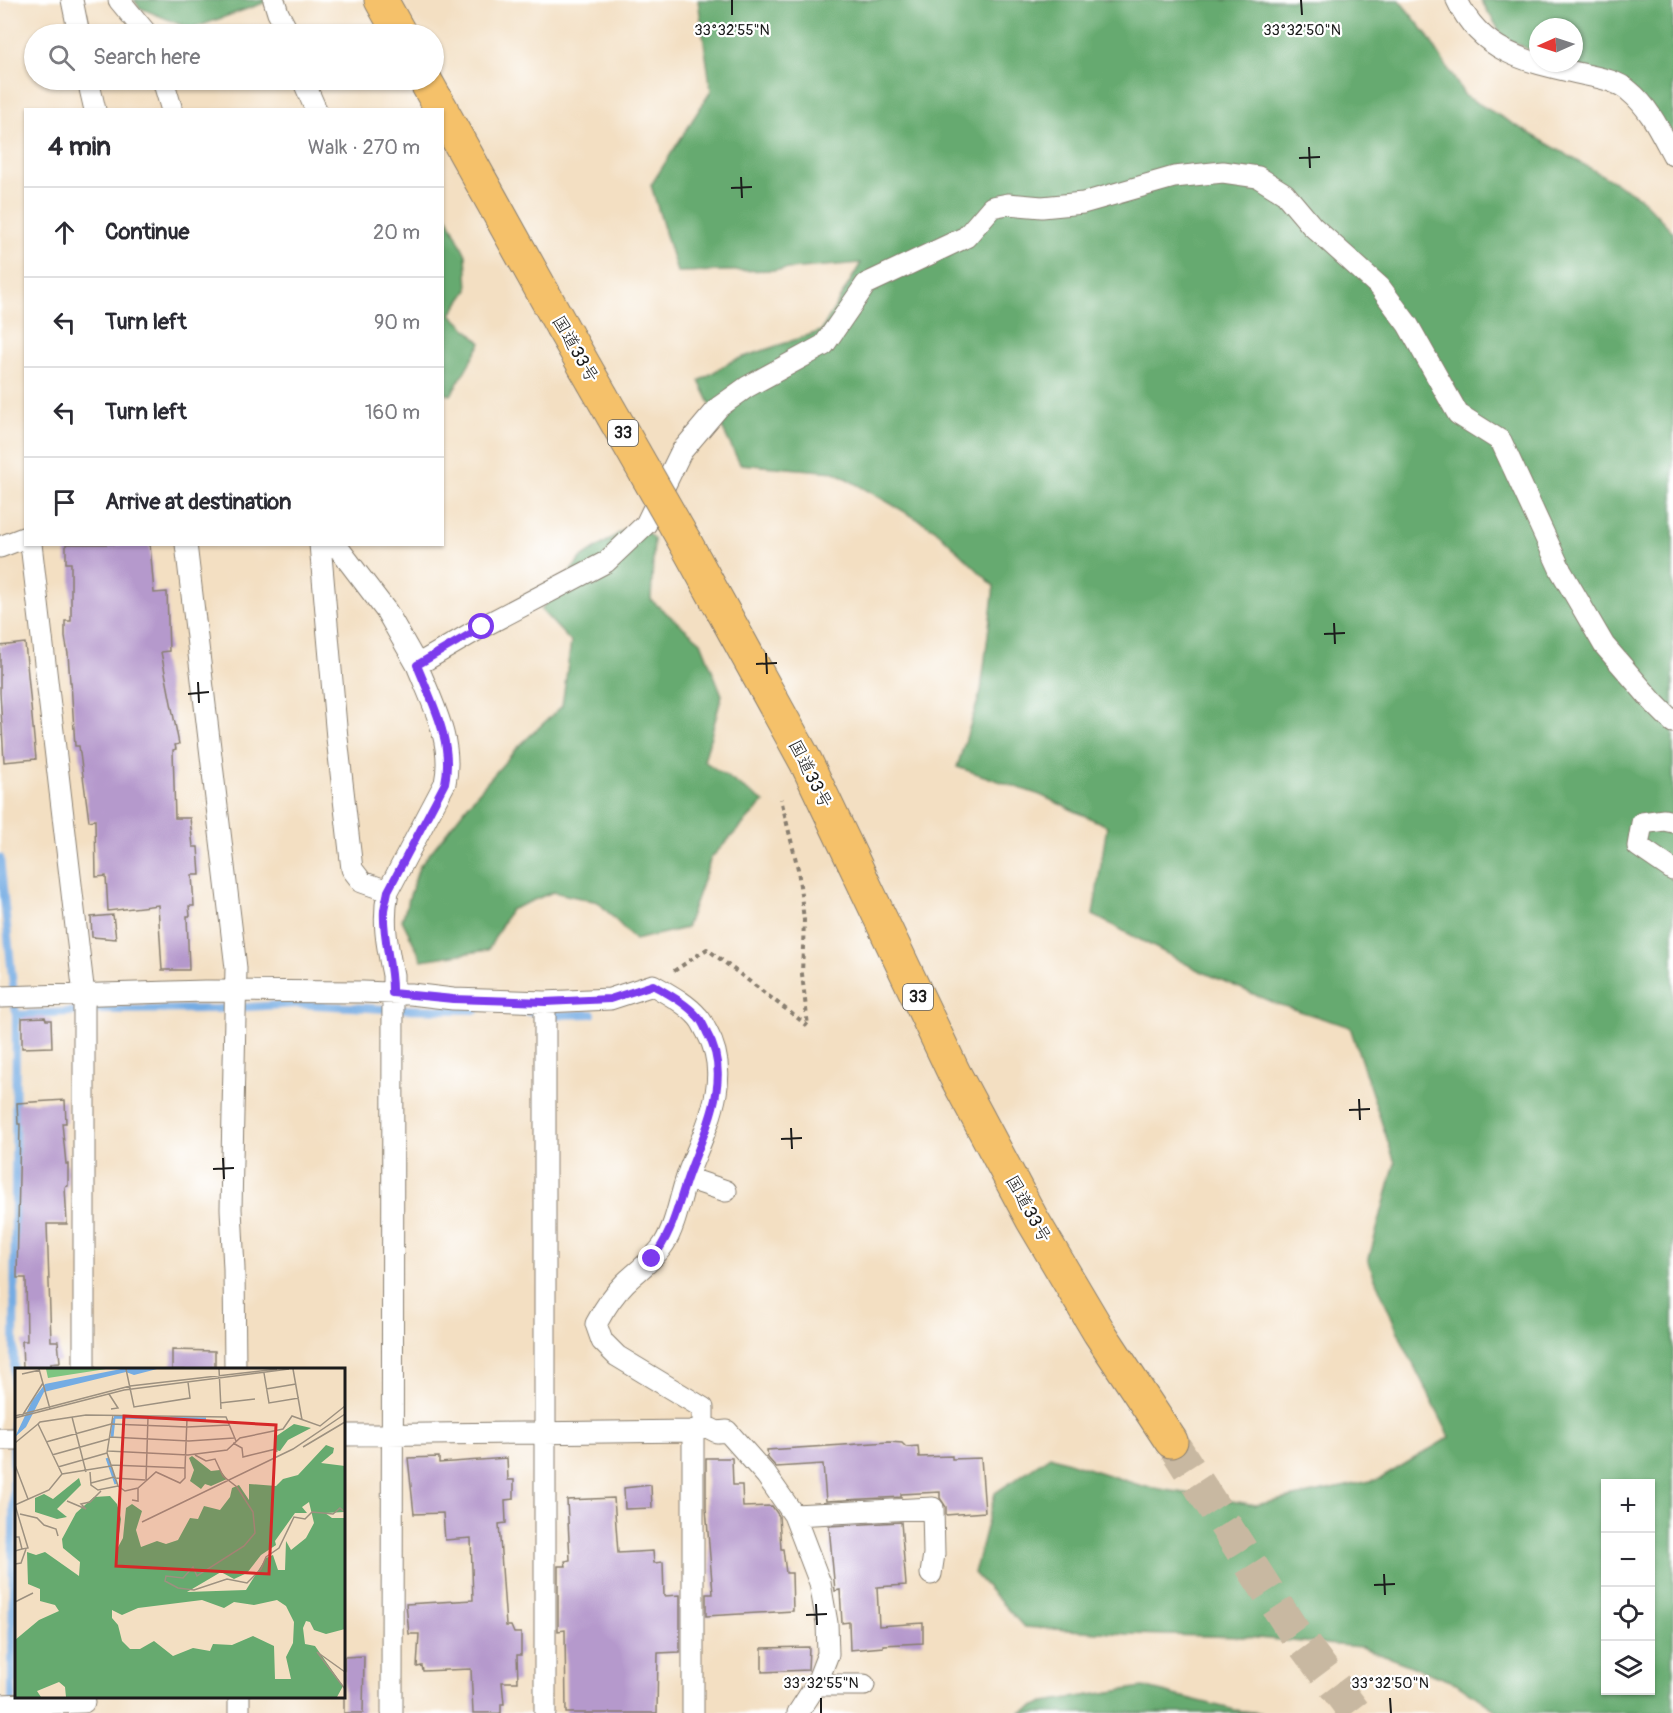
<!DOCTYPE html>
<html lang="en">
<head>
<meta charset="utf-8">
<style>
	:root { --surface:#fff; --page:#f7f7f7; --text:#2b2b33; --muted:#7c7c81; --line:#e1e1e2 }
	body { margin:0; font-family:Pangolin,"Klee One",sans-serif; background:var(--page); color:var(--text) }
	.controls { position:absolute; right:18px; bottom:18px; display:grid; overflow:hidden; border-radius:0px; box-shadow:0 2px 4px #0004 }
	.controls button { width:54px; height:54px; display:grid; place-items:center; padding:0; border:0; border-bottom:2px solid var(--line); background:var(--surface); color:var(--text); font:30px sans-serif }
	.compass { position:absolute; left:1529px; top:18px; width:54px; height:54px; border-radius:50%; background:var(--surface); box-shadow:0 2px 4px #0004; rotate:267deg }
	.stop { position:absolute; width:18px; height:18px; margin:-14px; border:4px solid #7c3aed; border-radius:50%; background:#fff }
	.stop.end { background:#7c3aed; border-color:#fff; box-shadow:0 2px 6px #0008 }
	.list { margin:0; padding:0; list-style:none }
	h2 { display:flex; justify-content:space-between; align-items:center; height:78px; margin:0; padding:0 24px; font-size:26px }
	h2 small { font-size:20px; font-weight:400; color:var(--muted) }
	.list li { display:grid; grid-template-columns:39px 1fr auto; gap:18px; align-items:center; box-sizing:border-box; height:90px; padding:0 24px; border-top:2px solid var(--line) }
	.list b { display:block; font-size:22px; white-space:nowrap }
	.list em { font-size:20px; font-style:normal; color:var(--muted) }
	.icon { flex:none; width:33px; height:33px; fill:none; stroke:currentColor; stroke-width:2; stroke-linecap:round; stroke-linejoin:round }
	.map { position:relative; flex:none; width:1673px; height:1713px; overflow:hidden }
	.search { position:absolute; background:var(--surface); box-shadow:0 2px 4px #0004; left:24px; top:24px; width:420px; height:66px; display:flex; align-items:center; gap:15px; box-sizing:border-box; padding:0 21px; border-radius:33px; color:var(--muted); font-size:22px }
	.panel { position:absolute; background:var(--surface); box-shadow:0 2px 4px #0004; left:24px; top:108px; width:420px; height:438px; border-radius:0px }
	.map>svg:first-child { display:block }
	.forest { fill:#66aa6f; stroke:#416346; stroke-width:1.5; fill-rule:evenodd }
	.lines { fill:none; stroke-linecap:round; stroke-linejoin:round }
	.stream { stroke:#74ace3; stroke-width:8 }
	.building { fill:#b599cc }
	.highway-tunnel { stroke:#c8b8a1; stroke-width:33; stroke-dasharray:33 16; stroke-linecap:butt }
	.street-casing { stroke:#887e6f; stroke-width:23 }
	.highway-casing { stroke:#887e6f; stroke-width:35 }
	.path { stroke:#887e6f; stroke-width:4; stroke-dasharray:4.5 4.5; stroke-linecap:butt }
	.street { stroke:#fff; stroke-width:21 }
	.highway { stroke:#f5c16b; stroke-width:33 }
	.highway-bridge-casing { stroke:#887e6f; stroke-width:35; stroke-linecap:butt }
	.highway-bridge { stroke:#f5c16b; stroke-width:33 }
	.route { stroke:#7c3aed; stroke-width:8 }
	.ticks { fill:none; stroke:#1c1c1c; stroke-width:2 }
	.labels { text-anchor:middle; dominant-baseline:central; stroke-width:4.5; stroke-linejoin:round; paint-order:stroke }
	.shield { fill:#fff; stroke:#606060; stroke-width:1.5 }
	.shield-label { font-size:16px; font-weight:bold; fill:#1c1c1c }
	.street-label { font-size:18px; fill:#1c1c1c; stroke:#fff }
	.inset-river { fill:none; stroke:#74ace3; stroke-width:3 }
	.inset-road { fill:none; stroke:#9d9180; stroke-width:1.5 }
	.view { fill:#d62828; fill-opacity:0.15; stroke:#d62828; stroke-width:3 }
	.inset-edge { fill:none; stroke:#1c1c1c; stroke-width:3 }
	.ticks-label { font-size:15px; text-anchor:middle; fill:#1c1c1c; stroke:#fff; stroke-width:4.5; stroke-linejoin:round; paint-order:stroke }
</style>
</head>
<body>
<div class="map">
<svg width="1673" height="1713" viewBox="0 0 1673 1713">
	<rect width="100%" height="100%" fill="#fff"/>
	<filter id="ink" filterUnits="userSpaceOnUse"><feTurbulence type="fractalNoise" baseFrequency=".0167" numOctaves="2"/><feDisplacementMap in="SourceGraphic" scale="12" xChannelSelector="R" yChannelSelector="G"/><feConvolveMatrix kernelMatrix="1 2 1 2 8 2 1 2 1" color-interpolation-filters="sRGB"/></filter>
	<filter id="wash" filterUnits="userSpaceOnUse"><feTurbulence type="fractalNoise" baseFrequency=".008" numOctaves="4" result="noise"/><feDisplacementMap in="SourceGraphic" scale="24" xChannelSelector="R" yChannelSelector="G"/><feGaussianBlur stdDeviation="1.35" result="paint"/><feColorMatrix in="noise" values="0 0 0 0 0 0 0 0 0 0 0 0 0 0 0 0 0 1.4 0 .05"/><feComposite in="paint" operator="in"/></filter>
	<g filter="url(#wash)">
		<rect width="100%" height="100%" fill="#f3dfc2"/>
		<path class="forest" d="M134 0H272L191 29 140 8Z
			M698 0H1399L1425 32 1465 96 1640 197 1673 232V1713H1495L1498 1712 1456 1683 1361 1647 1244 1637 1128 1634 1024 1627 974 1573 995 1493 1050 1456 1142 1486 1256 1505 1380 1479 1450 1437 1404 1346 1368 1262 1395 1163 1350 1027 1274 1003 1196 969 1093 915 1107 826 1040 795 957 767 981 691 994 586 935 529 835 472 740 464 699 381 732 361 821 331 861 263 777 270 677 272 651 185 711 91ZM1606 1484H1650V1690H1606Z
			M1481 0H1673V142L1631 100 1574 63V27H1538V54L1503 37Z
			M443 208 466 255 468 290 451 314 481 343 451 395 442 393Z
			M636 522 654 539 651 600 701 642 722 695 704 761 764 802 711 858 686 928 635 940 598 902 553 892 510 910 488 950 422 960 402 920 419 867 476 795 518 747 562 706 571 642 541 610 580 559Z
			M1143 1687 1235 1710 1262 1713H1020L1044 1702Z"/>
		<g class="lines">
			<path class="stream" d="M0 858 16 1015 12 1703
				M521 1011 555 1015 592 1014
				M16 1015 103 1010 217 1009 297 1004 385 1009 476 1010"/>
		</g>
		<g id="blocks">
			<path class="building" d="M66 544H150L154 593 167 592 169 651 161 652 179 744 175 745 176 749 173 750 175 818H190L193 847H198L200 875H192L194 906H189L190 916H187L189 970H162L158 905 108 911 106 876 96 877 95 820 89 821 79 746H75L71 682H70L68 654 65 637V621H71V563H66Z
				M25 643 36 759 4 762 0 693V646Z
				M113 915 116 939 92 937 91 917Z
				M45 1017 46 1020H51L52 1047 22 1048V1018Z
				M65 1100 66 1123H62L66 1164H68V1186L65 1187 67 1224H47L51 1341H58L60 1362 51 1363V1370H23L22 1341H27L26 1278H17L20 1124H18L17 1103Z
				M172 1350 215 1351V1370H172Z
				M889 1442 902 1443 906 1447 918 1446 919 1457 952 1456V1459L981 1458 985 1512 946 1515V1507L940 1498V1492L901 1494V1497L826 1501 823 1464 776 1467 768 1458 767 1450Z
				M439 1457V1463L507 1458 508 1480H514V1499L505 1500 506 1523 499 1524 506 1626H511L514 1633H521V1655H517L518 1682H502L504 1704H501V1713H473L471 1669 423 1671 422 1666 417 1667 419 1634H409L406 1604 473 1600 471 1538 445 1540 443 1513 414 1514 408 1458Z
				M706 1458H732L733 1485H742L743 1507 772 1506 779 1516 781 1549H783L786 1573H792L793 1611 706 1616V1594H713L706 1508Z
				M651 1485 652 1508 625 1509 624 1488Z
				M614 1498 618 1553 653 1551 654 1563 663 1562 664 1596 680 1595V1652L658 1653 657 1713H566L565 1630 558 1631V1566H566L565 1561 570 1560 567 1500Z
				M901 1522 906 1585 877 1587 879 1626 923 1623V1643L883 1645V1647L850 1650 849 1622 842 1623 840 1590 835 1591 829 1526Z
				M809 1647 808 1670 762 1672V1648Z
				M364 1656 363 1713H344V1657Z"/>
		</g>
	</g>
	<g filter="url(#ink)">
		<use href="#blocks" fill-opacity="0" stroke="#887e6f" stroke-width="1.5"/>
		<g class="lines">
			<path class="highway-tunnel" d="M1171 1441 1292 1629 1355 1713"/>
			<g class="street-casing">
				<path id="street" d="M72 0 79 34
					M119 0 147 34
					M274 0 278 13 289 34
					M1457 0C1482 55 1533 63 1586 75 1600 78 1618 81 1629 91 1650 108 1661 133 1673 155
					M88 80 95 110
					M163 80 171 107
					M303 80 316 110
					M31 544 84 995V1370
					M186 544 236 968 231 1209 234 1269 235 1370
					M320 544 337 738 352 869 362 882 388 891
					M331 544 339 549 387 612 417 665
					M0 547 26 537
					M1673 822 1664 820 1642 823 1638 846 1673 870
					M0 997 205 991 363 992 411 994 453 999 545 1002V1713
					M545 1002 610 999 653 985C668 994 686 1003 698 1017 702 1021 704 1027 707 1032 733 1078 706 1127 689 1171 680 1195 677 1223 664 1244 654 1260 638 1270 625 1283 613 1295 604 1309 596 1324L602 1341 617 1356 703 1408V1425
					M687 1178 726 1191
					M693 1431V1713
					M344 1435 693 1431 703 1425 717 1432 727 1431 766 1475 794 1515 820 1583 827 1623 828 1654 816 1685 798 1713
					M0 1439H16
					M794 1515 933 1508 934 1554 931 1574
					M816 1685H864
					M239 1696V1713
					M0 1705 84 1702
					M392 1713 393 975C387 945 382 922 388 891L445 783C454 742 432 703 417 665L482 627 606 562 646 524 681 452 719 407 747 387 824 345 866 284 966 237 992 207 1008 204 1042 207 1083 203 1174 177 1223 172 1258 177 1285 194 1312 226 1380 287 1408 325 1458 414 1501 441 1561 571 1604 645 1654 703 1673 722"/>
			</g>
			<g class="highway-casing">
				<path id="highway" d="M381 0 400 34
					M425 80 442 110
					M442 111 561 325
					M685 542 806 762 954 1073 1032 1219 1099 1332 1171 1441"/>
			</g>
			<path class="path" d="M674 971 707 949 808 1026 802 974 804 920 798 869 781 799"/>
			<use href="#street" class="street"/>
			<use href="#highway" class="highway"/>
			<g class="highway-bridge-casing">
				<path id="highway-bridge" d="M561 325 685 542"/>
			</g>
			<use href="#highway-bridge" class="highway-bridge"/>
		</g>
	</g>
	<g class="lines" filter="url(#ink)">
		<path class="route" d="M482 627 417 665C432 703 454 742 445 783L388 891C387 897 385 904 384 910 382 938 393 965 392 993L453 999 545 1002 610 999 653 985C668 994 686 1003 698 1017 702 1021 705 1028 707 1033 734 1079 704 1131 688 1176 677 1207 673 1233 652 1259"/>
	</g>
	<path class="ticks" d="M732 0V15M1301 0 1302 15M1309 147 1310 168M1299 158 1320 157M741 177 742 198M731 188 752 187M1334 623 1335 644M1324 634 1345 633M766 653 767 674M756 664 777 663M198 682 199 703M188 694 209 692M1359 1099 1360 1120M1349 1110 1370 1109M791 1128 792 1149M781 1139 802 1138M223 1158 224 1179M213 1169 234 1168M1384 1574 1385 1595M1374 1585 1395 1584M816 1604 817 1625M806 1615 827 1614M821 1698V1713M1390 1698 1391 1713"/>
	<g class="labels">
		<g class="shield">
			<rect x="608" y="420" width="30" height="26" rx="4.5"/>
			<rect x="903" y="984" width="30" height="26" rx="4.5"/>
		</g>
		<g class="shield-label">
			<text x="623" y="433">33</text>
			<text x="918" y="997">33</text>
		</g>
		<g class="street-label">
			<text transform="translate(575 349) rotate(60)">国道33号</text>
			<text transform="translate(810 774) rotate(63)">国道33号</text>
			<text transform="translate(1028 1209) rotate(61)">国道33号</text>
		</g>
	</g>
	<g transform="translate(15 1368)">
		<rect width="330" height="330" fill="#f3dfc2"/>
		<path d="M31 1H91L33 10Z" fill="#7ec581"/>
		<path d="M279 56 296 60 273 72 265 83 260 82V69ZM311 77 319 80 318 85 306 95 330 98V144L310 145 317 150H330V261L311 266 299 262 295 254 291 253 288 260 290 276 300 278 328 318 322 329H51L50 319 44 314 22 323 26 329H0V272L24 252 44 243 40 237 25 233V221L13 216 12 184 21 187 30 184 64 208 65 194 48 180 47 171 61 145 79 129 95 128 102 136 106 151 102 181 108 170 111 140 117 136 127 143 121 162 126 179 142 173 151 176 163 172 175 150 183 151 189 138 205 142 215 129 217 120 224 117 234 132V116L261 118 268 111 283 107ZM294 134 299 155 291 170 276 182 271 173 270 202H263L258 187 251 190 231 222 172 224 206 204 219 211 232 205 246 187 261 177 260 173 280 145H292L287 139ZM187 232 209 240 219 234 239 237 262 232 271 238 279 254 278 275 271 289 276 311H260L259 278 238 268 217 277 198 276 195 283 178 280 158 288 139 273 125 281H115L107 273 103 257 97 250V242L107 247 123 240ZM177 88 196 103 205 102 212 111 196 118 190 116 186 121 175 113 179 102 174 90ZM64 110 66 117 42 141 52 149 42 151 20 144V130L29 126 38 131Z" fill="#66aa6f" fill-rule="evenodd"/>
		<path d="M106 1H142L119 7 111 4 29 24 11 59 0 69 17 33 30 16Z" fill="#74ace3"/>
		<path class="inset-river" d="M99 49 191 51M97 69 99 50M92 90 101 116"/>
		<path class="inset-road" d="M24 1 35 41M111 1 119 39 175 30 173 14M204 1 206 41M278 1 287 52M249 5 254 35 284 30M7 6 25 2M251 21 281 16M94 26 103 40 96 41M205 35 240 31M98 47 92 85 103 118 110 123 123 120 131 113 133 49M0 48 115 18 262 1M7 48 28 15M57 49 71 104M0 50 109 22 274 1M95 69 174 73 219 70M31 74 96 56 172 59 214 57M0 75 23 56M218 75 227 80 228 89 261 81 262 84M288 79 330 54M93 83 173 87 212 82 225 70 268 61 277 48 305 58 330 38M37 87 94 71M180 87 191 93 200 91 208 108 222 119 238 144 240 165 229 178 182 208 178 199 168 210 151 208 150 213 163 220 179 222 212 211 232 215 246 201 251 189 264 180 279 149 290 151 297 144 318 146 325 140 330 144M0 97 13 131M96 97 170 100 172 51M43 99 92 85M75 104 76 117 83 122 103 118M47 106 23 56 25 54 71 47 211 49 221 73M47 106 96 98M99 110 130 112M131 113 141 104 165 115 170 110V100M76 115 99 109M117 132 123 133V120M52 133 71 141 66 136 75 134 86 123M0 137 34 122 47 106M0 137 13 180 7 181M5 146 22 150 29 157 41 161 43 168M127 154 278 81 330 46M0 169H4L7 181 0 183M0 196 6 195 11 181M0 234 18 225M330 304 302 284 330 321"/>
		<path class="view" d="M109 48 261 57 254 206 101 198Z"/>
		<rect width="330" height="330" class="inset-edge"/>
	</g>
	<g class="ticks-label">
		<text x="732" y="35">33°32'55"N</text>
		<text x="1302" y="35">33°32'50"N</text>
		<text x="821" y="1688">33°32'55"N</text>
		<text x="1390" y="1688">33°32'50"N</text>
	</g>
</svg>
<div class="controls">
<button>+</button>
<button>−</button>
<button><svg class="icon" aria-label="locate" viewBox="0 0 24 24"><circle cx="12" cy="12" r="6"/><path d="M12 2v4M12 18v4M2 12h4M18 12h4"/></svg></button>
<button><svg class="icon" aria-label="layers" viewBox="0 0 24 24"><path d="M12 4l9 5-9 5-9-5zM3 14l9 5 9-5"/></svg></button>
</div>
<svg class="compass" viewBox="-18 -18 36 36"><path d="M0-13l5 13h-10z" fill="#e53935"/><path d="M0 13l5-13h-10z" fill="#7c7c81"/></svg>
<div class="stop" style="left:482px;top:627px"></div>
<div class="stop end" style="left:652px;top:1259px"></div>
<div class="search"><svg class="icon" aria-label="search" viewBox="0 0 24 24"><circle cx="10" cy="10" r="6"/><path d="M15 15l6 6"/></svg>Search here</div>
<section class="panel">
<h2>4 min<small>Walk · 270 m</small></h2>
<ul class="list">
<li><svg class="icon" aria-label="ahead" viewBox="0 0 24 24"><path d="M12 20V5M6 11l6-6 6 6"/></svg><div><b>Continue</b></div><em>20 m</em></li>
<li><svg class="icon" aria-label="left" viewBox="0 0 24 24"><path d="M17 20v-9H6M10 6l-5 5 5 5"/></svg><div><b>Turn left</b></div><em>90 m</em></li>
<li><svg class="icon" aria-label="left" viewBox="0 0 24 24"><path d="M17 20v-9H6M10 6l-5 5 5 5"/></svg><div><b>Turn left</b></div><em>160 m</em></li>
<li><svg class="icon" aria-label="arrive" viewBox="0 0 24 24"><path d="M6 21V4h12l-3 4 3 4H6"/></svg><div><b>Arrive at destination</b></div></li>
</ul>
</section>
</div>
</body>
</html>
